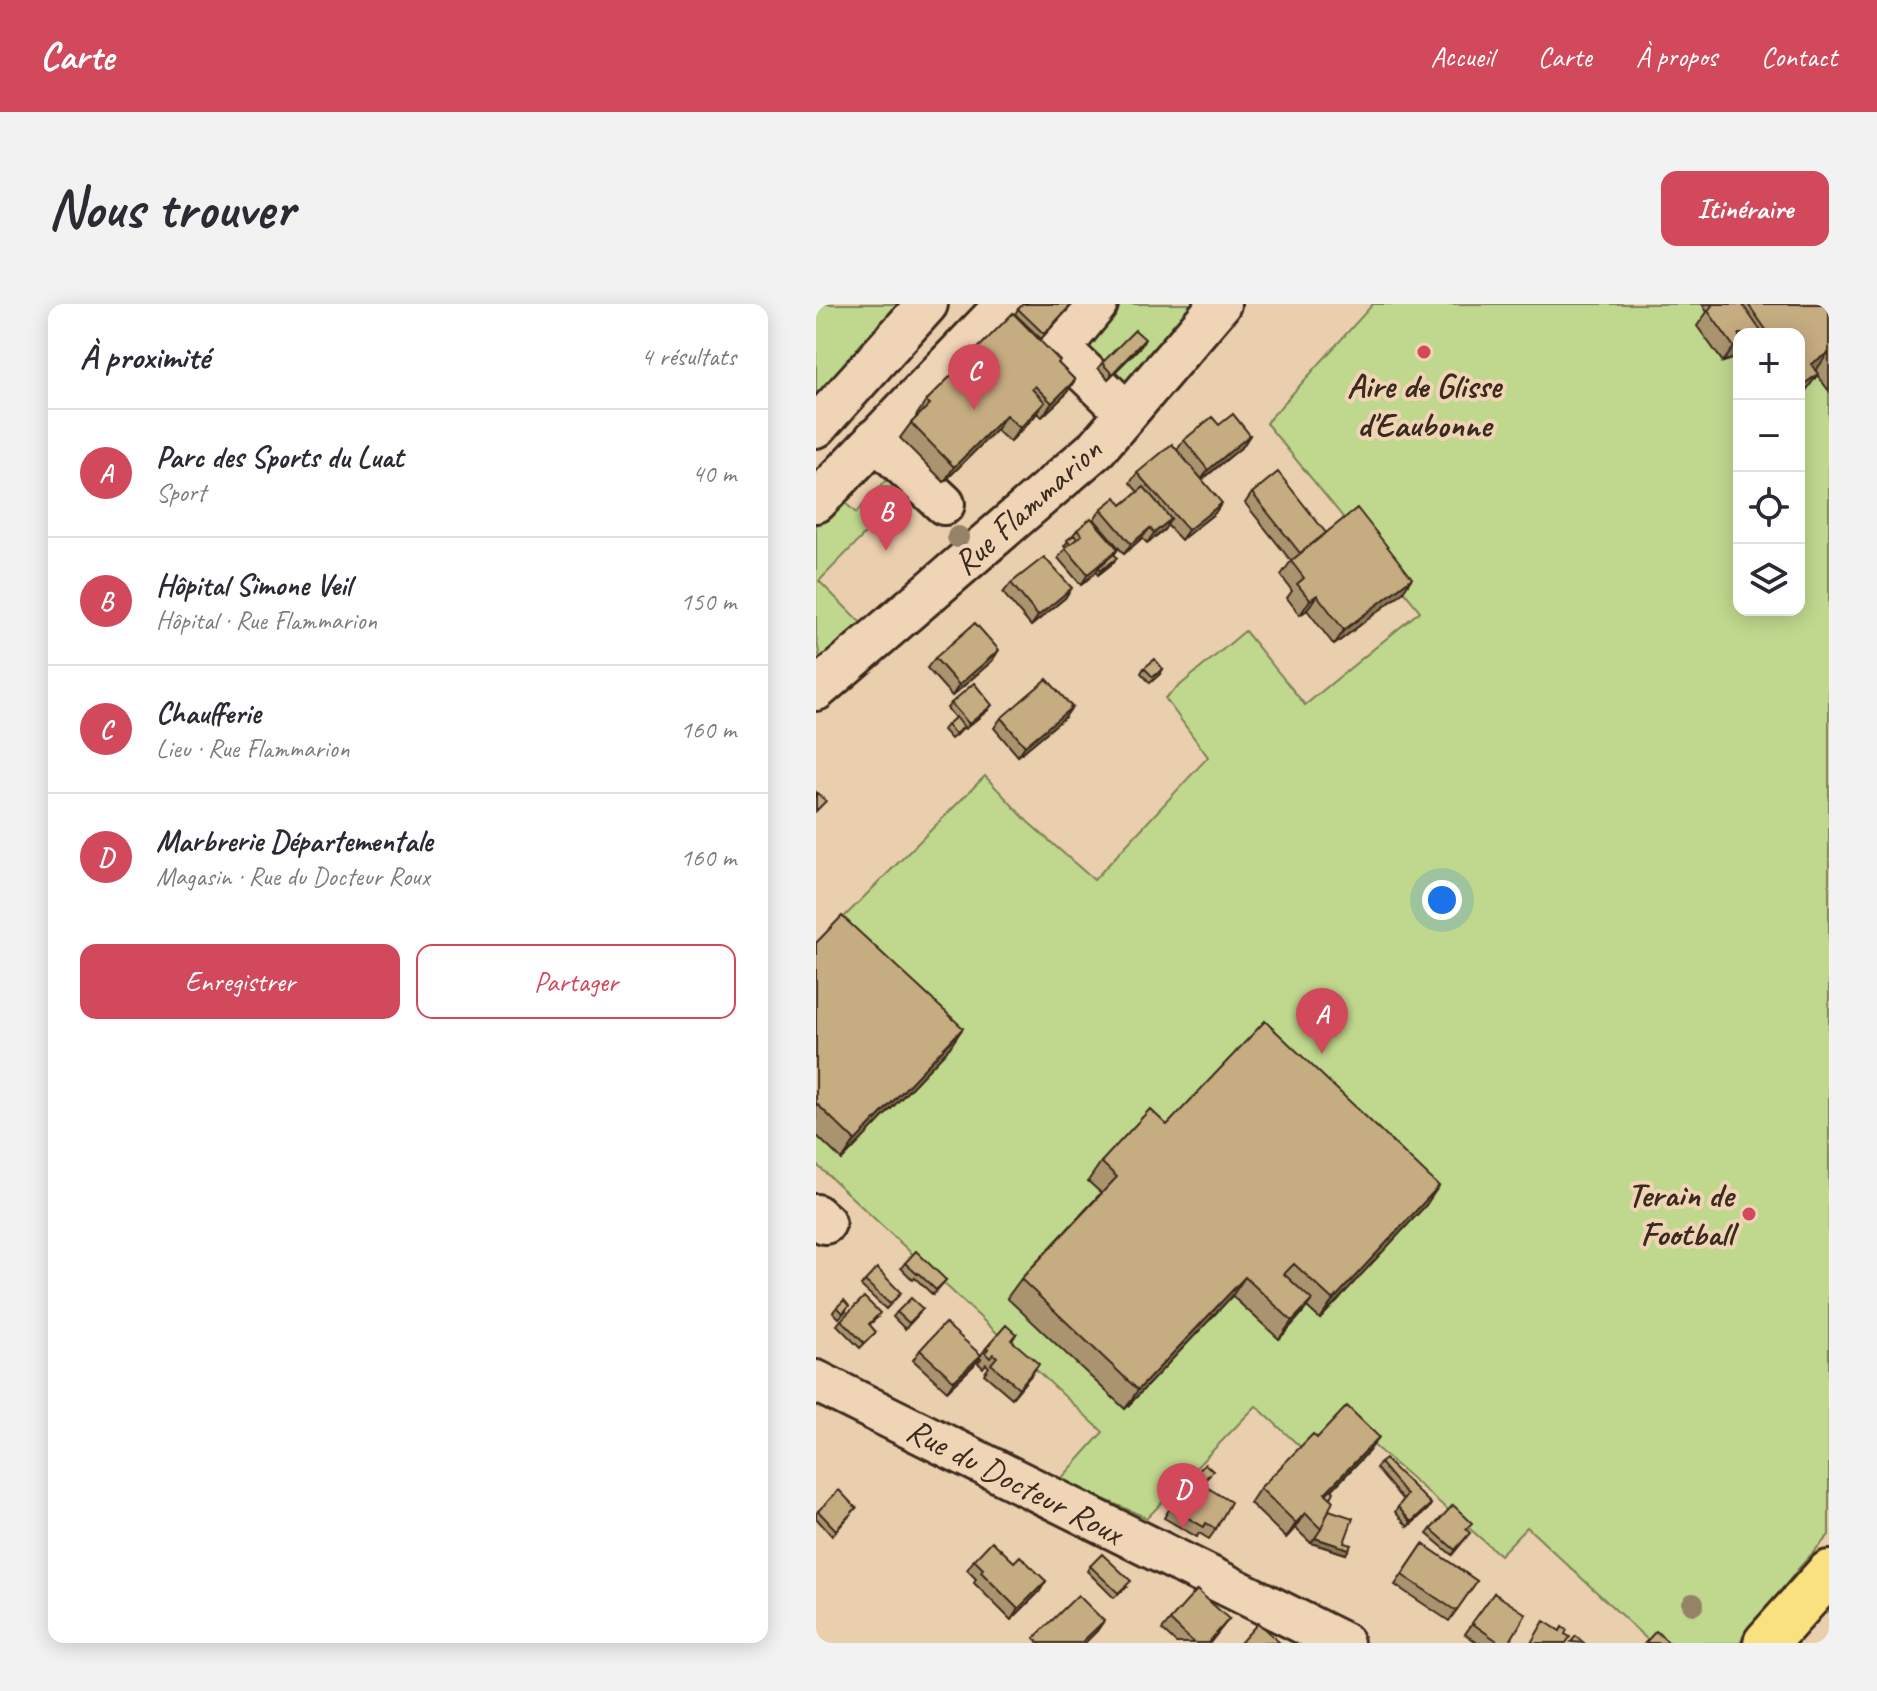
<!DOCTYPE html>
<html lang="fr">
<head>
<meta charset="utf-8">
<style>
	:root { --surface:#fff; --page:#f2f2f3; --text:#2b2b33; --muted:#7c7c81; --line:#e1e1e2; --accent:#d1495b }
	body { margin:0; font-family:Caveat,sans-serif; background:var(--page); color:var(--text) }
	.controls { position:absolute; right:24px; top:24px; display:grid; overflow:hidden; border-radius:16px; box-shadow:0 4px 20px #0003 }
	.controls button { width:72px; height:72px; display:grid; place-items:center; padding:0; border:0; border-bottom:2px solid var(--line); background:var(--surface); color:var(--text); font:40px sans-serif }
	.you { position:absolute; left:626px; top:596px; width:28px; height:28px; margin:-20px; border:6px solid #fff; border-radius:50%; background:#1a73e8; box-shadow:0 0 0 12px #1a73e833 }
	.badge { display:grid; place-items:center; width:52px; height:52px; border-radius:50%; background:var(--accent); color:#fff; font-size:26px; font-weight:700 }
	.pin { position:absolute; translate:-50% -66px; filter:drop-shadow(0 2px 4px #0008) }
	.pin::after { content:''; position:absolute; top:42px; width:28px; height:24px; background:inherit; clip-path:polygon(0 0,100% 0,50% 100%) }
	.list { margin:0; padding:0; list-style:none }
	h2 { display:flex; justify-content:space-between; align-items:center; height:104px; margin:0; padding:0 32px; font-size:34px }
	h2 small { font-size:26px; font-weight:400; color:var(--muted) }
	.list li { display:grid; grid-template-columns:52px 1fr auto; gap:24px; align-items:center; box-sizing:border-box; height:128px; padding:0 32px; border-top:2px solid var(--line) }
	.list b { display:block; font-size:30px; white-space:nowrap }
	.list p { margin:0; font-size:26px; white-space:nowrap; color:var(--muted) }
	.list em { font-size:26px; font-style:normal; color:var(--muted) }
	.actions { display:flex; gap:16px; padding:24px 32px }
	.actions a { flex:1; padding:18px 0; border:2px solid var(--accent); border-radius:16px; text-align:center; font-size:28px; color:var(--accent) }
	.actions .main { background:var(--accent); color:#fff }
	.icon { flex:none; width:44px; height:44px; fill:none; stroke:currentColor; stroke-width:2; stroke-linecap:round; stroke-linejoin:round }
	.map { position:relative; flex:none; width:1013px; height:1339px; overflow:hidden; border-radius:16px }
	header { display:flex; align-items:center; gap:48px; box-sizing:border-box; height:112px; padding:0 40px; background:var(--accent); color:#fff }
	header strong { font-size:38px }
	nav { display:flex; gap:44px; margin-inline-start:auto; font-size:28px }
	.intro { display:flex; align-items:center; justify-content:space-between; box-sizing:border-box; height:192px; padding:0 48px }
	h1 { margin:0; font-size:56px }
	.button { padding:20px 36px; border-radius:16px; background:var(--accent); color:#fff; font-size:28px; font-weight:700 }
	main { display:flex; gap:48px; padding:0 48px }
	aside { flex:1; background:var(--surface); border-radius:16px; box-shadow:0 4px 20px #0003 }
	.map>svg:first-child { display:block }
	.green { fill:#c0d88e; stroke:#7e8156; stroke-width:2; fill-rule:evenodd }
	.lines { fill:none; stroke-linecap:round; stroke-linejoin:round }
	.minor-casing { stroke:#3b2a1e; stroke-width:46 }
	.major-casing { stroke:#3b2a1e; stroke-width:50 }
	.minor { stroke:#efd4b6; stroke-width:40 }
	.major { stroke:#fae180; stroke-width:44 }
	.tree { fill:#958368 }
	.wall { fill:#aa946f; stroke:#3b2a1e; stroke-width:2 }
	.shaded-wall { fill:#8b785a; stroke:#3b2a1e; stroke-width:2 }
	.building { fill:#c6ac81; stroke:#3b2a1e; stroke-width:2 }
	.poi-dot { fill:#d1495b; stroke:#efd4b6; stroke-width:3 }
	.labels { text-anchor:middle; dominant-baseline:central; stroke-width:8; stroke-linejoin:round; paint-order:stroke }
	.poi-label { font-size:34px; font-weight:bold; fill:#3b2a1e; stroke:#efd4b6 }
	.street-label { font-size:34px; fill:#3b2a1e; stroke:#efd4b6 }
</style>
</head>
<body>
<header>
<strong>Carte</strong>
<nav><a>Accueil</a><a>Carte</a><a>À propos</a><a>Contact</a></nav>
</header>
<div class="intro"><h1>Nous trouver</h1><a class="button">Itinéraire</a></div>
<main>
<aside>
<h2>À proximité<small>4 résultats</small></h2>
<ul class="list">
<li><span class="badge">A</span><div><b>Parc des Sports du Luat</b><p>Sport</p></div><em>40 m</em></li>
<li><span class="badge">B</span><div><b>Hôpital Simone Veil</b><p>Hôpital · Rue Flammarion</p></div><em>150 m</em></li>
<li><span class="badge">C</span><div><b>Chaufferie</b><p>Lieu · Rue Flammarion</p></div><em>160 m</em></li>
<li><span class="badge">D</span><div><b>Marbrerie Départementale</b><p>Magasin · Rue du Docteur Roux</p></div><em>160 m</em></li>
</ul>
<div class="actions"><a class="main">Enregistrer</a><a>Partager</a></div>
</aside>
<div class="map">
<svg width="1013" height="1339" viewBox="0 0 1013 1339">
	<rect width="100%" height="100%" fill="#eacfae"/>
	<filter id="ink" filterUnits="userSpaceOnUse"><feTurbulence type="fractalNoise" baseFrequency=".0125" numOctaves="2"/><feDisplacementMap in="SourceGraphic" scale="16" xChannelSelector="R" yChannelSelector="G"/><feConvolveMatrix kernelMatrix="1 2 1 2 8 2 1 2 1" color-interpolation-filters="sRGB"/></filter>
	<g filter="url(#ink)">
		<path class="green" d="M0 0H87L0 98Z
			M304 0H383L309 88 272 47 276 35Z
			M557 0H1013V1231L983 1264 923 1339H835L711 1223 684 1251 524 1112 489 1147 440 1102 331 1214 244 1176 287 1128 0 860V641L169 472 212 518 278 576 392 453 349 394 429 327 489 401 604 307 450 119ZM923 30H983V306H923Z
			M71 175 87 191 3 277 52 326 6 366 0 332V217L23 193 40 209Z"/>
		<g class="lines">
			<g class="minor-casing">
				<path id="minor" d="M229 30 311 109
					M244 45 281 0
					M0 123 111 0
					M59 135 128 200
					M0 198 190 0
					M0 386 281 144 404 0
					M0 911 9 919
					M0 1077 527 1339"/>
			</g>
			<g class="major-casing">
				<path id="major" d="M950 1339 1013 1269"/>
			</g>
			<use href="#minor" class="minor"/>
			<use href="#major" class="major"/>
		</g>
		<g class="tree">
			<circle cx="142" cy="233" r="11"/>
			<circle cx="877" cy="1300" r="11"/>
		</g>
		<path class="wall" d="M257 0 225 35 199 10 202 5Z
			M886 0H1013V87L1001 71 988 89 983 93V30H923V54L922 53 907 58 881 22 891 8Z
			M326 41 292 75 282 64 286 59Z
			M242 59 259 76 249 91 226 113 221 109 194 138 180 126 128 178 84 134 95 119 101 113 100 112 110 97Z
			M403 121 434 131 427 142 386 176 399 209 365 236 351 221 348 226 331 239 326 234 308 250 278 215 285 205 306 201 322 188 314 179 321 169 361 146 368 136Z
			M436 189 510 229 586 289 518 341 491 306 484 311 471 294 476 287 465 271 475 257 429 199Z
			M261 226 302 245 298 250 301 254 297 259 282 271 280 268 265 281 242 254 250 244 248 242Z
			M195 279 249 294 215 322 187 289Z
			M119 354 176 357 136 392 111 364Z
			M328 364 347 365 344 370 334 379 325 369Z
			M135 399 172 406 149 425 147 423 144 428 135 435 127 426 131 421 139 414 131 404Z
			M256 403 249 413 202 452 178 424 185 414Z
			M0 639 134 743 26 856 0 831Z
			M351 821 610 901 504 1015 491 1003 482 1014 463 1035 416 992 309 1105 191 994 205 975 285 889 272 877 285 858Z
			M89 959 130 976 117 991 99 974 97 976 85 964Z
			M49 977 85 989 70 1005 45 982Z
			M21 1003 30 1007 23 1014 17 1008Z
			M81 1008 103 1010 89 1025 77 1013Z
			M61 1014 53 1021 60 1028 44 1044 21 1021 25 1016Z
			M200 1030 196 1037 216 1070 196 1094 168 1070 173 1063 170 1060 167 1064 162 1059 165 1055 163 1054 158 1061 131 1087 97 1056 104 1046 165 1051 170 1044Z
			M563 1133 552 1148 516 1186 513 1206 528 1239 530 1250 495 1239 479 1224 470 1234 434 1199 444 1184 501 1134Z
			M564 1159 615 1200 612 1205 592 1223 579 1208 587 1196 560 1164Z
			M378 1172H393L385 1180 400 1225 393 1235 383 1229 381 1233 348 1214 363 1189Z
			M40 1204 16 1232 0 1214V1210L2 1207Z
			M615 1225 650 1226V1234L636 1251 611 1230Z
			M607 1240 661 1277 633 1317 579 1281Z
			M158 1256 198 1258 230 1277 223 1288 195 1316 158 1279 160 1275 151 1266Z
			M274 1262 311 1283 298 1294 271 1267Z
			M678 1289 693 1339H662L649 1330Z
			M413 1315 394 1339H360L346 1326 354 1316Z"/>
		<path class="shaded-wall" d="M329 35 326 41 292 75 296 70Z
			M923 41V51L922 53 907 58 918 43Z
			M1012 49 999 68 995 60Z
			M1002 70 988 89 983 93V87L988 80Z
			M259 76 249 91 226 113 236 99Z
			M229 98 218 113 194 138 204 124Z
			M190 111 180 126 128 178 138 163Z
			M434 131 427 142 385 176 392 166Z
			M406 199 399 209 365 236 372 226Z
			M355 215 348 226 331 239 338 229Z
			M334 224 326 234 308 250 315 240Z
			M302 245 295 256 283 263 280 268 265 281 272 270Z
			M301 254 297 259 282 271 285 266Z
			M596 274 586 289 518 341 528 326Z
			M256 284 249 294 215 322 222 312Z
			M501 291 491 306 484 311 494 296Z
			M183 346 176 357 136 392 143 381Z
			M176 401 172 406 149 425 153 420Z
			M256 403 249 413 202 452 209 442Z
			M147 724 134 743 26 856 39 837Z
			M623 882 610 901 504 1015 517 996Z
			M429 973 416 992 309 1105 322 1086Z
			M496 996 482 1014 463 1035 476 1017Z
			M165 1051 158 1061 131 1087 138 1077Z
			M223 1060 216 1070 196 1094 203 1084Z
			M563 1133 552 1148 503 1199 509 1189Z
			M615 1200 612 1205 592 1223 595 1218Z
			M489 1209 479 1224 470 1234 480 1219Z
			M499 1234 533 1245 530 1250 495 1239Z
			M230 1277 223 1288 195 1316 202 1305Z
			M288 1317 281 1327 269 1339H265Z"/>
		<path class="building" d="M207 0H256L228 30 202 5Z
			M897 0H926L947 30H923V41L918 43 892 7Z
			M932 0H1013V50L1012 49 995 60 1002 70 988 80 983 73V30H953Z
			M197 9 244 57 242 59 259 76 236 99 219 82 216 85 229 98 204 124 190 111 138 163 95 119 114 100 110 97Z
			M319 26 329 35 296 70 286 59Z
			M417 110 434 131 392 166 368 136 396 113 403 121Z
			M356 140 406 199 372 226 321 169Z
			M462 168 510 229 484 249 436 189Z
			M328 183 355 215 338 229 334 224 315 240 285 205 300 193 306 201Z
			M541 204 596 274 528 326 501 291 494 296 481 280 488 274 475 257Z
			M275 214 302 245 272 270 249 244 266 231 261 226Z
			M258 231 261 235 254 240 251 236Z
			M298 250 301 254 285 266 283 263Z
			M228 253 256 284 222 312 195 279Z
			M159 319 183 346 143 381 119 354Z
			M339 355 347 365 337 373 328 364Z
			M231 375 256 403 209 442 185 414Z
			M158 379 176 401 153 420 135 399Z
			M140 413 148 423 139 430 131 421Z
			M0 488 10 497 0 507Z
			M26 612 147 724 39 837 0 799V639Z
			M449 717 623 882 517 996 478 960 468 970 496 996 476 1017 429 973 322 1086 205 975 301 873 285 858 334 805 351 821Z
			M100 947 130 976 120 986 102 969 101 970 89 959Z
			M61 964 85 989 74 1000 49 977Z
			M48 993 64 1009 53 1020 60 1028 48 1039 25 1016Z
			M95 994 107 1005 93 1019 81 1008Z
			M28 996 33 1002 27 1009 21 1003Z
			M129 1019 165 1051 138 1077 104 1046Z
			M190 1021 200 1030 195 1036 223 1060 203 1084 175 1060 181 1053 177 1050 174 1054 169 1049 172 1045 170 1044Z
			M531 1102 563 1133 509 1189 517 1196 505 1225 489 1209 480 1219 444 1184 497 1130 501 1134Z
			M569 1155 615 1200 595 1218 582 1203 591 1191 564 1159Z
			M389 1160 397 1167 385 1179 378 1172Z
			M375 1176H379L415 1198 400 1225 390 1219 388 1223 355 1204 363 1189Z
			M515 1185 518 1188 515 1194 510 1190Z
			M23 1186 40 1204 20 1226 2 1207Z
			M637 1201 656 1219 650 1225 654 1229 639 1246 615 1225Z
			M513 1206 537 1214 528 1239 535 1241 533 1245 499 1234 505 1225Z
			M176 1237 198 1258 204 1252 230 1277 202 1305 165 1268 167 1265 158 1256Z
			M607 1240 661 1277 640 1307 586 1271Z
			M286 1250 315 1277 302 1289 274 1262Z
			M381 1286 413 1315 392 1339H378L354 1316Z
			M678 1289 710 1310 693 1339H684L656 1319Z
			M262 1291 288 1317 265 1339H223L218 1334Z
			M728 1317 744 1327 746 1323 751 1326 749 1330 754 1333 750 1339H715Z
			M442 1319 464 1339H424Z
			M840 1327 853 1339H829Z
			M760 1332 768 1339 755 1338Z"/>
	</g>
	<g class="poi-dot">
		<circle cx="608" cy="48" r="8"/>
		<circle cx="933" cy="910" r="8"/>
	</g>
	<g class="labels">
		<g class="poi-label">
			<text x="608" y="81">Aire de Glisse<tspan x="608" dy="39">d'Eaubonne</tspan></text>
			<text x="917" y="890" text-anchor="end">Terain de<tspan x="917" dy="39">Football</tspan></text>
		</g>
		<g class="street-label">
			<text transform="translate(211 202) rotate(-42)">Rue Flammarion</text>
			<text transform="translate(199 1177) rotate(27)">Rue du Docteur Roux</text>
		</g>
	</g>
</svg>
<div class="controls">
<button>+</button>
<button>−</button>
<button><svg class="icon" aria-label="locate" viewBox="0 0 24 24"><circle cx="12" cy="12" r="6"/><path d="M12 2v4M12 18v4M2 12h4M18 12h4"/></svg></button>
<button><svg class="icon" aria-label="layers" viewBox="0 0 24 24"><path d="M12 4l9 5-9 5-9-5zM3 14l9 5 9-5"/></svg></button>
</div>
<div class="you"></div>
<div class="pin badge" style="left:506px;top:750px">A</div>
<div class="pin badge" style="left:70px;top:247px">B</div>
<div class="pin badge" style="left:158px;top:106px">C</div>
<div class="pin badge" style="left:367px;top:1225px">D</div>
</div>
</main>
</body>
</html>
